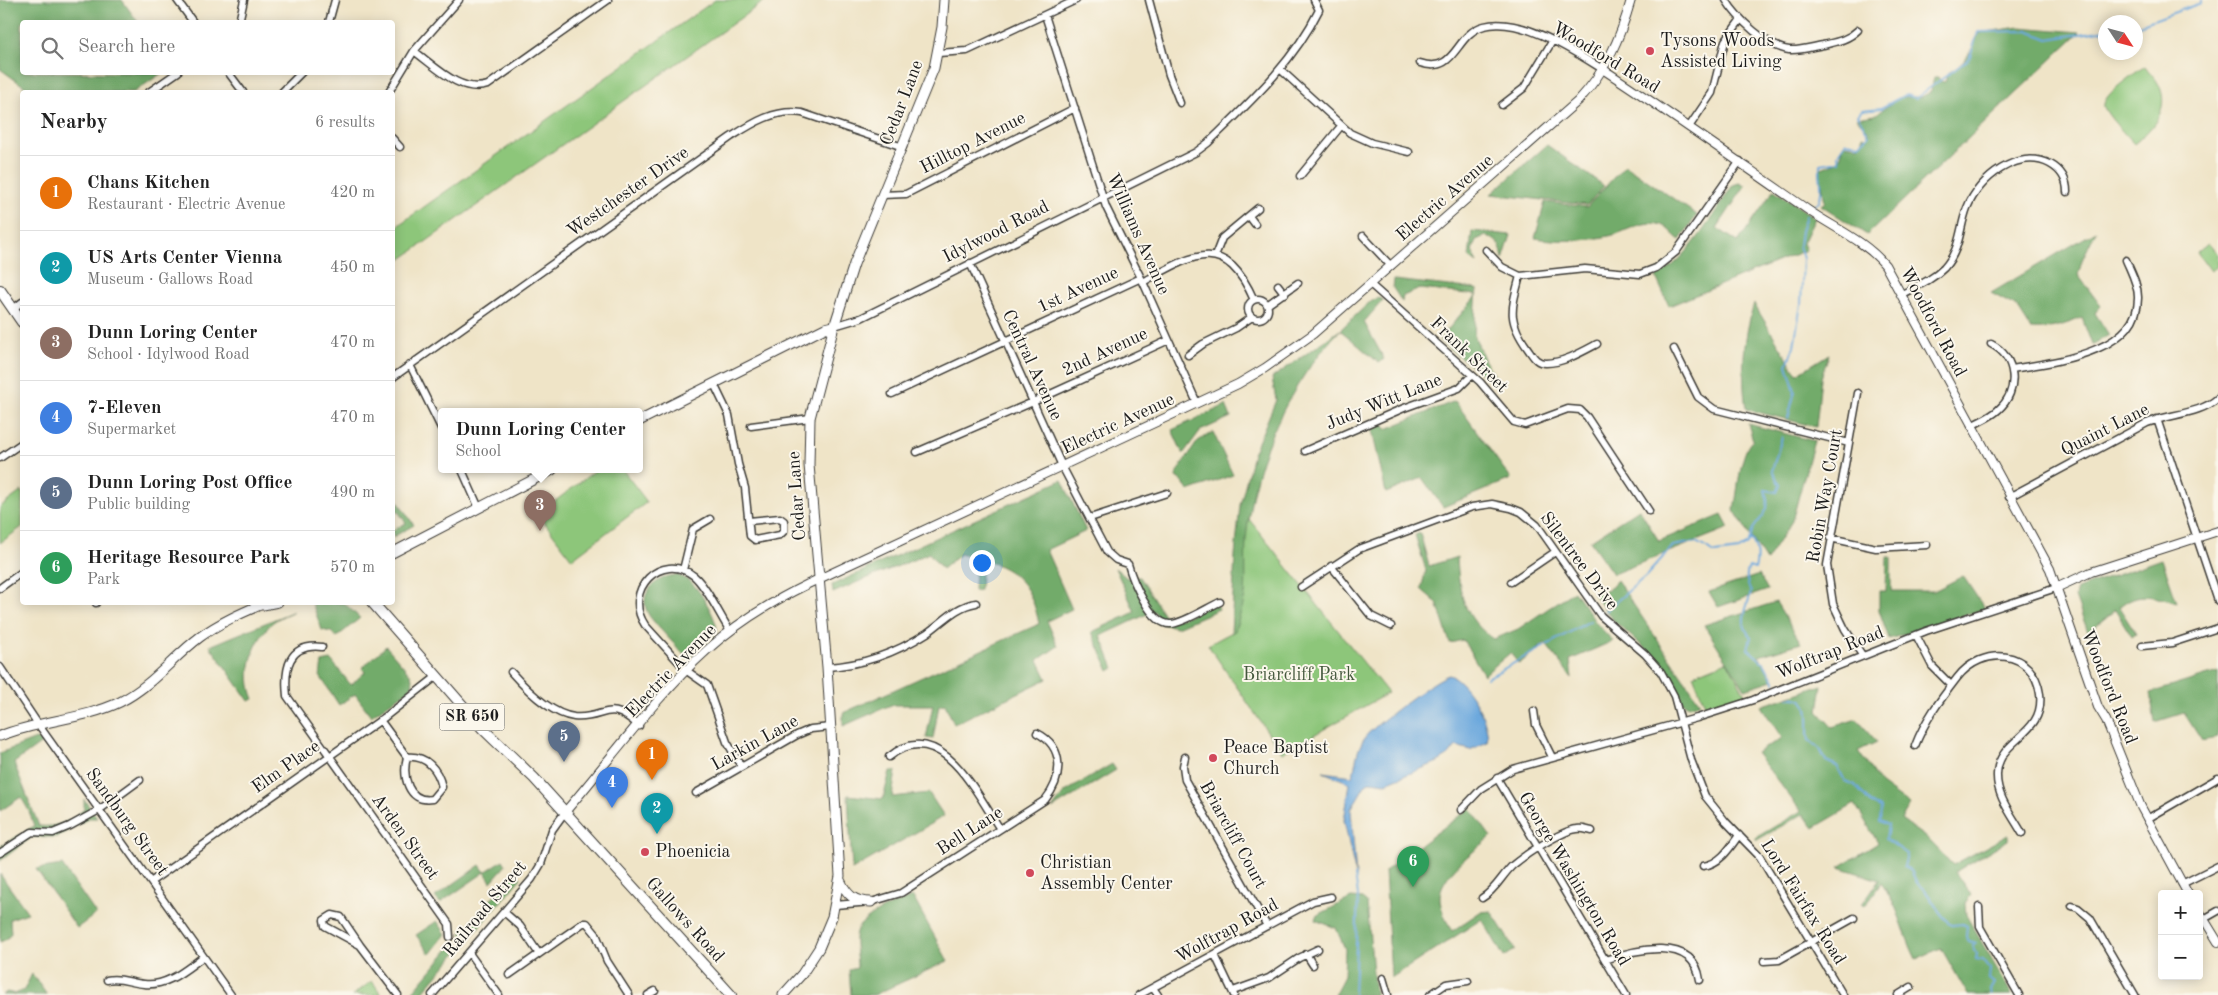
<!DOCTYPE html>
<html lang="en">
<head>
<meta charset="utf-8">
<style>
	:root { --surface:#fff; --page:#f6f6f6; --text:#222; --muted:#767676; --line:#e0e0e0; --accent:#2563eb }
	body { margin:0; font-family:"Old Standard TT",serif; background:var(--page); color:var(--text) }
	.controls { position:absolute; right:15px; bottom:15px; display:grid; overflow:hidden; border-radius:5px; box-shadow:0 2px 12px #0003 }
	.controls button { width:45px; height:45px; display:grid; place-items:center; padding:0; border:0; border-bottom:1px solid var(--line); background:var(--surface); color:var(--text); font:25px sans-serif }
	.compass { position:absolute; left:2098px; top:15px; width:45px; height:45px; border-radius:50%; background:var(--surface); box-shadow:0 2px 12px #0003; rotate:126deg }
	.you { position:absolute; left:981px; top:562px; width:18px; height:18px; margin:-12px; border:4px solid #fff; border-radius:50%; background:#1a73e8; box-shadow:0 0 0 8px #1a73e833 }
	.badge { display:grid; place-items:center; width:32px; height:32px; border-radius:50%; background:var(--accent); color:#fff; font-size:16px; font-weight:700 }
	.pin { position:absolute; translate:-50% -41px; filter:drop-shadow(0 1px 2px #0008) }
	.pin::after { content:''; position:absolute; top:26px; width:18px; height:15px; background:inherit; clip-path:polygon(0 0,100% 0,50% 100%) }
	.popup { position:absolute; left:438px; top:408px; width:205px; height:65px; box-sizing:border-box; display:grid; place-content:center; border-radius:5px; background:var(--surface); filter:drop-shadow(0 1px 4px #0005); font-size:16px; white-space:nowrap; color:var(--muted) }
	.popup b { font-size:19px; color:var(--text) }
	.popup::after { content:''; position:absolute; left:50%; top:100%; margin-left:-10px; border:10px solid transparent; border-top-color:var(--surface) }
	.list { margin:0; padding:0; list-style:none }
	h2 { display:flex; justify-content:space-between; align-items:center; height:65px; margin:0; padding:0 20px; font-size:21px }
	h2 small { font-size:16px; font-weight:400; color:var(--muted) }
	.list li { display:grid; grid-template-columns:32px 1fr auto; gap:15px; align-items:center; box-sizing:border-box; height:75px; padding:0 20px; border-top:1px solid var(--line) }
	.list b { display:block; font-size:19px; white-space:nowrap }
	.list p { margin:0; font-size:16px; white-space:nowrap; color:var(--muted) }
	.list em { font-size:16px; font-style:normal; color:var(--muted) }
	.icon { flex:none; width:28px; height:28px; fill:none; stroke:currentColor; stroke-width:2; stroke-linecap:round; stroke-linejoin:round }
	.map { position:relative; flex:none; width:2218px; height:995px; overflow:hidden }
	.search { position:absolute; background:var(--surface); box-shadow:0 2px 12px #0003; left:20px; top:20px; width:375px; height:55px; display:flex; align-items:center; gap:12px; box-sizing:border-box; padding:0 18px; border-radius:5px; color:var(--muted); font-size:19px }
	.panel { position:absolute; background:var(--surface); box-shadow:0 2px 12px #0003; left:20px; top:90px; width:375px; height:515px; border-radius:5px }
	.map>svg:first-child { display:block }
	.green { fill:#8dc67a; stroke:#54714b }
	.forest { fill:#72ab6a; stroke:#476443 }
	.water { fill:#6ca8dd; stroke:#44627c }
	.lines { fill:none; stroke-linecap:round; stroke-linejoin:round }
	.stream { stroke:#6ca8dd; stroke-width:2 }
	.minor-casing { stroke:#3c3a36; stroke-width:9 }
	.tertiary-casing { stroke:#3c3a36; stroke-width:10 }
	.secondary-casing { stroke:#3c3a36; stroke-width:11 }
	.primary-casing { stroke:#3c3a36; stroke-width:12 }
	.minor { stroke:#fff; stroke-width:6 }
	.tertiary { stroke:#fff; stroke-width:8 }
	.secondary { stroke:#fff; stroke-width:9 }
	.primary { stroke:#fff; stroke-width:10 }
	.poi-dot { fill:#d1495b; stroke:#fbf7ec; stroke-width:2 }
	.labels { text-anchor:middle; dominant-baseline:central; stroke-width:4; stroke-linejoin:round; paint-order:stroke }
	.shield { fill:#fbf7ec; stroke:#5f5e5a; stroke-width:1 }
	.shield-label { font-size:16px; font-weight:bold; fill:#1c1c1c }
	.poi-label { font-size:18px; fill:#1c1c1c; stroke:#fbf7ec; text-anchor:start }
	.street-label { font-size:18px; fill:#1c1c1c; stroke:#fbf7ec }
	.park-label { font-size:18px; fill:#44583d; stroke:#fbf7ec }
</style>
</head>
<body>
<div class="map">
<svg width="2218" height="995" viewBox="0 0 2218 995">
	<rect width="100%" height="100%" fill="#fbf7ec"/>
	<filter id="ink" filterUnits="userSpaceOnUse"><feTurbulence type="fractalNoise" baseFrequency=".02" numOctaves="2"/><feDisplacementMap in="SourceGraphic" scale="10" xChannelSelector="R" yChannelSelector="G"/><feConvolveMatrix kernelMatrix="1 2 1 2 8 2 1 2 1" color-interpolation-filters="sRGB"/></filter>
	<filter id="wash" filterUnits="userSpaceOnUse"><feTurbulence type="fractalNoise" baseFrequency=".0096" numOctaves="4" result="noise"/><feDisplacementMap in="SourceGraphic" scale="20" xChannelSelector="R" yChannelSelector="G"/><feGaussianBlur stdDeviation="1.12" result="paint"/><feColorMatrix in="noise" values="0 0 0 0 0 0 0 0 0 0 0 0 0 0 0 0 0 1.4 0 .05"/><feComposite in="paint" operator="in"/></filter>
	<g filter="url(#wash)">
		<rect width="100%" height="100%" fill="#efe4c7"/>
		<path class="green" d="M715 0H766L393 265V229Z
			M2145 66C2149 72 2156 78 2159 85 2171 110 2151 130 2134 144 2126 135 2108 117 2104 107 2101 95 2136 73 2145 66Z
			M2208 243 2218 255V266L2211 271 2197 252Z
			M596 470H623L647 502 572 559 538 514Z
			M22 491V527L0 543V507Z
			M1248 518 1388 693 1282 753 1208 645 1234 631Z
			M1727 661 1746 696 1706 707 1693 675Z
			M372 981 382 995H353Z"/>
		<path class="forest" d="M0 0H122L138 22H22V72L162 73 134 92H32L0 69Z
			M2019 27 2080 32 1867 235 1821 205 1825 202 1819 169 1839 161 1844 144 1857 146 1863 141V136L1868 138 1869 132 1857 118 1875 115 1900 97H1921L1931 92 1934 77H1938L1940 81 1945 82 1948 73C1966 64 1971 51 1979 33Z
			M1547 145 1604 186 1587 205 1491 194Z
			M1625 165 1697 215 1680 240C1672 235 1668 226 1658 224 1640 220 1625 233 1609 236 1586 241 1559 242 1535 238L1545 202 1587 207Z
			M1739 183 1745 186 1717 228 1738 242 1774 190 1815 218 1803 243 1806 250 1669 306 1656 277C1691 257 1711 217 1733 185Z
			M1472 231 1511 235 1503 260C1501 247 1500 241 1486 236L1476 240 1472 251 1477 263 1469 257Z
			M2096 231 2083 258 2078 275 2101 306 2095 313 2109 335 2092 345 2082 318C2066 324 2048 331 2031 329L2017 307 1991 293Z
			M1394 280 1477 289 1474 335 1485 361 1495 376 1488 379 1439 340 1477 295 1420 289 1403 296 1402 302 1393 288Z
			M1378 298 1383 300 1364 322 1384 359 1379 363 1340 330C1289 385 1255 455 1247 530 1244 551 1247 573 1245 594 1244 606 1238 619 1235 631L1231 633 1235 555 1240 505 1253 454 1276 400 1272 378 1340 330 1372 300Z
			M1754 304 1797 374 1829 354 1821 378 1816 427 1746 409C1741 373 1743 339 1754 304Z
			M1455 401 1511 479 1443 507 1422 478 1386 493 1371 426 1381 422 1386 429Z
			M1226 405 1231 417 1200 431 1183 454 1172 430Z
			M1748 424 1814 441 1792 521 1766 561 1734 510C1738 492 1740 450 1753 440Z
			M1213 432 1233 475 1188 491 1183 482 1176 477 1177 472 1198 441Z
			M1062 480 1086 531 1046 550 1072 609 1047 621 1058 646 1038 660 1047 679 954 724 945 704 939 705 933 739 926 738 933 705H891L843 726V713L1039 624C1032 588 1018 569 982 560L980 590 974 591 975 558 960 554 942 569 929 553C897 568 864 578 833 593L832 585Z
			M393 494 414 525 393 537V530L406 523 393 504Z
			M1639 509 1659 541 1722 515 1729 528 1613 574 1590 541Z
			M1420 533 1429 566 1457 557C1459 592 1463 619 1494 639L1518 629 1574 591 1597 624 1613 641 1570 660 1572 678 1545 643 1519 664 1510 653 1484 675 1463 640 1450 643 1437 603 1421 589 1426 570 1415 535Z
			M1887 557H1891V591H1934L1963 576 1985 609 1889 639 1879 610V591H1886Z
			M2162 559 2177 602C2153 598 2139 589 2119 607L2136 634 2132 637 2115 610 2088 632 2075 597 2077 589Z
			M1115 568 1127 578 1140 577 1164 615C1177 627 1202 608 1216 602L1219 609 1177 627 1161 624 1154 611 1101 636 1114 668 1109 671 1092 632 1135 612Z
			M677 575C681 577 685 578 688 580 699 587 718 620 717 632L693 655H684C673 642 660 630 650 617 635 595 656 576 677 575Z
			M1759 575 1768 590 1718 607 1709 592Z
			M1617 580 1700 703 1689 706 1683 703 1659 661 1614 621 1593 594 1608 590Z
			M314 602 344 603 360 618 337 637 331 632 322 630 312 603Z
			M1776 602 1801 643 1759 656 1773 680 1745 689 1704 625Z
			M294 611C286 615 275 619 270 625 252 645 243 674 254 699L249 701 210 646Z
			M386 646 411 675 413 683 409 690 371 716 355 694 339 705 320 676 322 662 331 660 351 685 365 672 362 668Z
			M2218 672V738L2202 741 2184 713 2155 722 2150 693Z
			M1822 685 1818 711 1832 727 1857 719 1877 742 1858 751 1880 783 1910 805 1901 820 1928 839 1953 865 2008 835V840L1955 872 1971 895 1965 903 1966 915 2012 995H1968L1941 948 1916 959C1903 934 1900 907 1881 883L1865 906 1862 904 1879 880 1839 867 1878 843 1855 804 1814 828 1803 814 1757 840 1755 838 1801 811 1756 753 1782 738 1761 706Z
			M36 739 43 742 14 763 39 826C56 828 72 821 84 809V799L97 818H89L57 837H32L0 861V847L34 826 29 811 21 797 0 811V753Z
			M1112 764 1116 770 1052 809 1065 792Z
			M890 771H896L892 797 929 793 944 816 852 870 848 795 883 799Z
			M1470 808 1491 837C1475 851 1439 875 1440 898 1440 908 1447 923 1452 931L1480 912 1491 911 1515 950 1504 957 1482 919 1391 978 1385 871Z
			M503 860 506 865 491 882 485 872 440 903 435 897 480 865 485 872Z
			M62 865 96 914 77 928 36 869Z
			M515 872 521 878 467 941 461 933Z
			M0 874 28 913 10 919 11 933 7 939 0 942Z
			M913 897 948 961 874 995H851L849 970 857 968C857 957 853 942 856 932 861 917 898 901 913 897Z
			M1351 898 1362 899 1367 903 1375 995H1334L1344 976 1345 949 1336 928 1315 920 1316 916Z
			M437 921 446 934 430 954 416 935Z
			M455 942 460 949 420 995H410Z
			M32 974 47 995H2L7 992 15 994 24 990Z"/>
		<path class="water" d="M1449 675C1466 679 1492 725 1487 742L1470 750 1456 746 1449 755 1438 762 1386 783 1371 781 1366 784 1351 809 1356 877 1344 820 1350 783 1323 772 1353 776C1356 763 1356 750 1365 737 1373 726 1436 678 1449 675Z"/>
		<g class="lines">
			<path class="stream" d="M2136 26 2201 3V0
				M1814 205 1819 202C1824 190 1819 177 1820 164L1839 161 1838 154 1846 142 1859 144 1869 136 1858 115 1862 110 1881 108 1905 95 1916 98 1969 59 1978 32 2028 31 2048 39 2106 30
				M1788 418 1795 391 1787 365 1794 346 1801 304 1803 259 1799 246 1801 231 1806 216
				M1751 539C1757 547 1758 559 1755 569L1749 567C1745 575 1747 584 1751 592 1747 609 1737 622 1751 637L1748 649 1764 663 1775 683
				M1605 611 1646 576 1673 546 1696 542 1715 553 1739 550 1748 544C1751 539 1751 533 1753 529 1765 512 1771 512 1765 490L1777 492 1780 485 1772 471 1782 437
				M1487 678 1590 621
				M1788 698C1817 695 1805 725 1809 740L1820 749 1826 761 1837 766 1845 781 1855 785 1870 803 1881 808 1880 821 1888 825 1886 839 1907 854 1904 867C1916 871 1911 876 1918 884 1920 887 1924 888 1926 892 1935 903 1940 917 1952 925L1963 924 1967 926 1966 937 1969 941 1976 943 1973 946 1977 954 1976 959 1983 960 1990 969 1989 979 1994 983 1990 990 1991 995
				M1354 995 1358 895 1355 875"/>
		</g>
	</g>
	<g filter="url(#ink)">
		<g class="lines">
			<g class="minor-casing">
				<path id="minor" d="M177 0 193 22
					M1149 0 1169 75 1180 103
					M1726 0C1737 18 1767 47 1789 50 1800 51 1812 47 1823 45 1836 42 1848 40 1858 30
					M1045 15 1106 207 1143 282 1197 403
					M239 22 244 0
					M329 22 335 0
					M414 51C435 66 460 94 488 85L608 0
					M938 53 967 51 1076 0
					M1420 63C1457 75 1454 34 1484 26 1521 16 1573 51 1604 70
					M1281 70 1350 133 1372 143 1409 152
					M228 72 243 92
					M149 92 178 72
					M282 92 302 72
					M389 92 414 51 459 0
					M1502 105 1524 88 1553 40
					M1689 127 1712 93 1725 41 1741 19
					M392 138 400 147
					M1300 176 1341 126
					M882 195 906 194 1075 108
					M1249 216 1255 224
					M1363 236 1391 266
					M1486 250 1502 267 1520 276 1585 269 1640 274 1656 268 1676 252 1740 161
					M1215 256 1222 238 1258 208
					M970 263 1062 466 1107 552 1116 560 1128 564C1132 579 1151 626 1171 624 1184 623 1207 608 1220 602
					M1520 276C1511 310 1507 320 1528 349 1533 356 1536 363 1546 363 1563 363 1582 352 1597 344
					M1143 282C1194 254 1225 234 1254 300
					M1370 284 1480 382 1514 422 1525 425 1568 409 1580 410 1587 417 1649 511
					M1278 285 1285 294
					M1902 294C1917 286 1932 280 1944 268 1961 249 1959 229 1967 208 1979 178 2018 148 2050 164 2061 170 2067 180 2067 192
					M1248 309a10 10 0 1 1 20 0a10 10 0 1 1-20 0Z
					M1267 305 1298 283
					M13 309 22 302
					M834 326 861 318 1196 152 1208 143C1250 102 1293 63 1319 10L1314 0
					M1674 349 1698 397 1714 409 1849 443
					M1188 355 1203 344 1236 328 1252 317
					M410 365 441 428
					M2012 369C2053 362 2139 353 2138 297 2138 284 2131 272 2126 260
					M392 378 731 137C753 123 774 109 802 113L903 147
					M714 384 729 415 738 464 745 488 750 536 755 540 780 535 784 531V521L780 518 749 521
					M1858 393 1827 565 1833 604 1845 629 1862 655
					M892 394 1141 278
					M2157 419 2218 601
					M751 426 810 418
					M1971 426C1980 421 1991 417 1998 410 2020 391 2017 357 1991 344
					M1305 451 1404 408 1459 388 1471 376
					M917 452 1033 402 1169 340
					M0 458 22 443
					M462 470 479 508
					M2009 497 2147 423C2169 414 2201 414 2218 398
					M1090 518 1167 493
					M1830 538 1876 548 1927 545
					M1331 566 1371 616 1391 626
					M683 570 693 529 710 519
					M1511 582 1555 552
					M1301 587 1359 549 1472 507 1492 504 1511 508 1521 512 1537 525 1601 616 1645 654 1661 672 1674 696 1691 760 1705 796 1726 822 1760 857 1843 995
					M0 588 22 572
					M96 603V602
					M730 631C720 616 707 587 694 576 661 550 622 591 645 625L687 671 707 685 727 742 741 766
					M1916 635 1932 666 1951 685
					M2142 646 2172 643 2218 628
					M322 647C288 643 284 669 287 696L449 924 450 937
					M0 667 38 724 231 995
					M827 667C863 665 896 653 927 633 943 622 956 606 976 603
					M511 672C526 689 551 714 574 717 606 720 607 697 639 726
					M1534 711 1536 725 1552 757
					M380 720 407 757C426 755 438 769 442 787L432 799C408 803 402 776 407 757
					M1915 746C1925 720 1940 700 1957 678 1982 645 2034 649 2040 694 2045 736 1998 738 1997 774 1996 796 2012 815 2022 833
					M889 757C940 714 978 796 1000 829
					M1185 757 1183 766 1185 780 1267 926
					M1497 778 1626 995
					M696 793 797 735 811 729 831 727
					M1461 810 1481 789 1513 769 1697 718 1753 700 1926 631 2056 588
					M2147 819 2218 778
					M0 853 32 832 53 833 70 826 99 810 140 780
					M1703 866C1720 864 1730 848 1739 835
					M152 881 385 717 437 676
					M2182 884 2218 866
					M1482 898C1496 890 1502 875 1513 865 1526 854 1561 831 1577 829 1583 828 1587 830 1592 831
					M835 905 871 902 901 893 1045 800C1063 778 1065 747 1037 733
					M2072 906 2078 908 2090 918 2135 995
					M1979 907 1980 927 2019 995
					M504 912 520 926 539 954
					M332 915 341 917 360 945 325 926 324 920Z
					M2204 919 2218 911
					M360 945 398 995
					M469 953 499 995
					M1306 954 1313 965
					M1215 955 1234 995
					M1605 960C1633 950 1694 934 1700 980
					M1764 961 1779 960 1854 918
					M509 975 583 923H587L596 934 607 961 629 995
					M1383 978 1388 995
					M107 980C121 977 130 983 144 984 167 987 186 969 203 957
					M1153 988 1158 995
					M1233 991 1269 978 1299 958 1318 949
					M432 995 532 879 541 864 552 830 565 812
					M648 995 655 991
					M1139 995 1313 901 1331 897
					M1430 995 1446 984 1468 981
					M1898 995 1911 987"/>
			</g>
			<g class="tertiary-casing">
				<path id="tertiary" d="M1604 70C1673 115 1740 163 1808 210 1834 228 1864 240 1885 265L2050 569 2098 707 2106 720 2141 807 2188 894
					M2056 588 2091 572 2218 531
					M565 812C610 760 656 696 706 651 737 623 771 602 808 584L1238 384 1265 368 1313 334 1578 101C1606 71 1620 39 1631 0
					M2199 911 2218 942"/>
			</g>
			<g class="secondary-casing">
				<path id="secondary" d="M639 421 825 328 834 326
					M392 553 552 470
					M263 605 278 602
					M0 736C39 720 83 720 120 702 152 686 172 658 200 637 220 622 244 612 267 602
					M840 880C847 895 854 902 871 902
					M783 995 802 974 819 948 832 917 840 876 827 667 809 465 810 418 833 330 854 264 934 68 942 27 944 0"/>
			</g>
			<g class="primary-casing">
				<path id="primary" d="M0 290 22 322
					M372 602 484 730 534 778 731 995"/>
			</g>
			<use href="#minor" class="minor"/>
			<use href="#tertiary" class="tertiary"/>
			<use href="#secondary" class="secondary"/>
			<use href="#primary" class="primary"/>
		</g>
	</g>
	<g class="poi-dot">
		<circle cx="1650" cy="51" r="5"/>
		<circle cx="1213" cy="758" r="5"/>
		<circle cx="645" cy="852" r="5"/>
		<circle cx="1030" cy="873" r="5"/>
	</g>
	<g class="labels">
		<rect class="shield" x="439.5" y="703.5" width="65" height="27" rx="4"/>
		<g class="shield-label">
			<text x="472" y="717">SR 650</text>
		</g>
		<g class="poi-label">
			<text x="1660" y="41">Tysons Woods<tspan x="1660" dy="21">Assisted Living</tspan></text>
			<text x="1223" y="748">Peace Baptist<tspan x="1223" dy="21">Church</tspan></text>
			<text x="655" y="852">Phoenicia</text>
			<text x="1040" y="863">Christian<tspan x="1040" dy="21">Assembly Center</tspan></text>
		</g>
		<g class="street-label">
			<text transform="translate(1606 58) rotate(31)">Woodford Road</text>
			<text transform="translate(902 103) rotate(-69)">Cedar Lane</text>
			<text transform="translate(973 143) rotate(-27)">Hilltop Avenue</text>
			<text transform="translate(628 192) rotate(-35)">Westchester Drive</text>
			<text transform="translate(1445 198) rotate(-41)">Electric Avenue</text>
			<text transform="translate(996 232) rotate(-27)">Idylwood Road</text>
			<text transform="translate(1138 234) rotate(66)">Williams Avenue</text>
			<text transform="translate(1078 290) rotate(-25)">1st Avenue</text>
			<text transform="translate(1933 322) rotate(62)">Woodford Road</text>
			<text transform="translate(1105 352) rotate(-25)">2nd Avenue</text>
			<text transform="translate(1469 355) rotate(44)">Frank Street</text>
			<text transform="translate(1032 365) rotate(65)">Central Avenue</text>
			<text transform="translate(1384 402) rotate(-22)">Judy Witt Lane</text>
			<text transform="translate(1118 424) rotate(-25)">Electric Avenue</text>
			<text transform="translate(2105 430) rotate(-27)">Quaint Lane</text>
			<text transform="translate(797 496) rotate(-94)">Cedar Lane</text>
			<text transform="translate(1825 496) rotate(-80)">Robin Way Court</text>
			<text transform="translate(1579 561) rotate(53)">Silentree Drive</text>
			<text transform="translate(1830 653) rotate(-22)">Wolftrap Road</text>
			<text transform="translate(671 671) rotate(-46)">Electric Avenue</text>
			<text transform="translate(2109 687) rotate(68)">Woodford Road</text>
			<text transform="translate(755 743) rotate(-29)">Larkin Lane</text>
			<text transform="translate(286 767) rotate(-35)">Elm Place</text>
			<text transform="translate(127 822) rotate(54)">Sandburg Street</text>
			<text transform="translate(970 831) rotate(-33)">Bell Lane</text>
			<text transform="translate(1233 835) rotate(61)">Briarcliff Court</text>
			<text transform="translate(405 837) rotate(54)">Arden Street</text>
			<text transform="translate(1574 879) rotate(59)">George Washington Road</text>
			<text transform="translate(1803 902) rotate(58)">Lord Fairfax Road</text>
			<text transform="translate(485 909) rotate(-50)">Railroad Street</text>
			<text transform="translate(685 920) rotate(48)">Gallows Road</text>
			<text transform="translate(1227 931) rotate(-29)">Wolftrap Road</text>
		</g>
		<g class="park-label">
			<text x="1299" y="675">Briarcliff Park</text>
		</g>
	</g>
</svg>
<div class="controls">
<button>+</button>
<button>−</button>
</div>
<svg class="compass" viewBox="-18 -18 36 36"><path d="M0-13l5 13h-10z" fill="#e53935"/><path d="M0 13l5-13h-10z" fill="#767676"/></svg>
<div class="you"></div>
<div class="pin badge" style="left:652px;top:780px;background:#e8710a">1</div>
<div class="pin badge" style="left:657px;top:834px;background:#0f9aa8">2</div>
<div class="pin badge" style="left:540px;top:531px;background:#8d6e63">3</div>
<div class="popup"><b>Dunn Loring Center</b>School</div>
<div class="pin badge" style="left:612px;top:808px;background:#3f7fe0">4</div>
<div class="pin badge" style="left:564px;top:762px;background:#5c6f8a">5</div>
<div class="pin badge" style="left:1413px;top:887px;background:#2e9e5b">6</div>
<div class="search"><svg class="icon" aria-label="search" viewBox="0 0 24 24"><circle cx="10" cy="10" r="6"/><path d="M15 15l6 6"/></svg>Search here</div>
<section class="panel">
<h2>Nearby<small>6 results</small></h2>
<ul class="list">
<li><span class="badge" style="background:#e8710a">1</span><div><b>Chans Kitchen</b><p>Restaurant · Electric Avenue</p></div><em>420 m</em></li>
<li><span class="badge" style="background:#0f9aa8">2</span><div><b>US Arts Center Vienna</b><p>Museum · Gallows Road</p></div><em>450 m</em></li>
<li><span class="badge" style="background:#8d6e63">3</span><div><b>Dunn Loring Center</b><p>School · Idylwood Road</p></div><em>470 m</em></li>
<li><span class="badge" style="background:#3f7fe0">4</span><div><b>7-Eleven</b><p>Supermarket</p></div><em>470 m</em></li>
<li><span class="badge" style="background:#5c6f8a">5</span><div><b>Dunn Loring Post Office</b><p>Public building</p></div><em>490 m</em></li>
<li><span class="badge" style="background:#2e9e5b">6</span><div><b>Heritage Resource Park</b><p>Park</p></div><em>570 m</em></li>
</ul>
</section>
</div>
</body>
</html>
